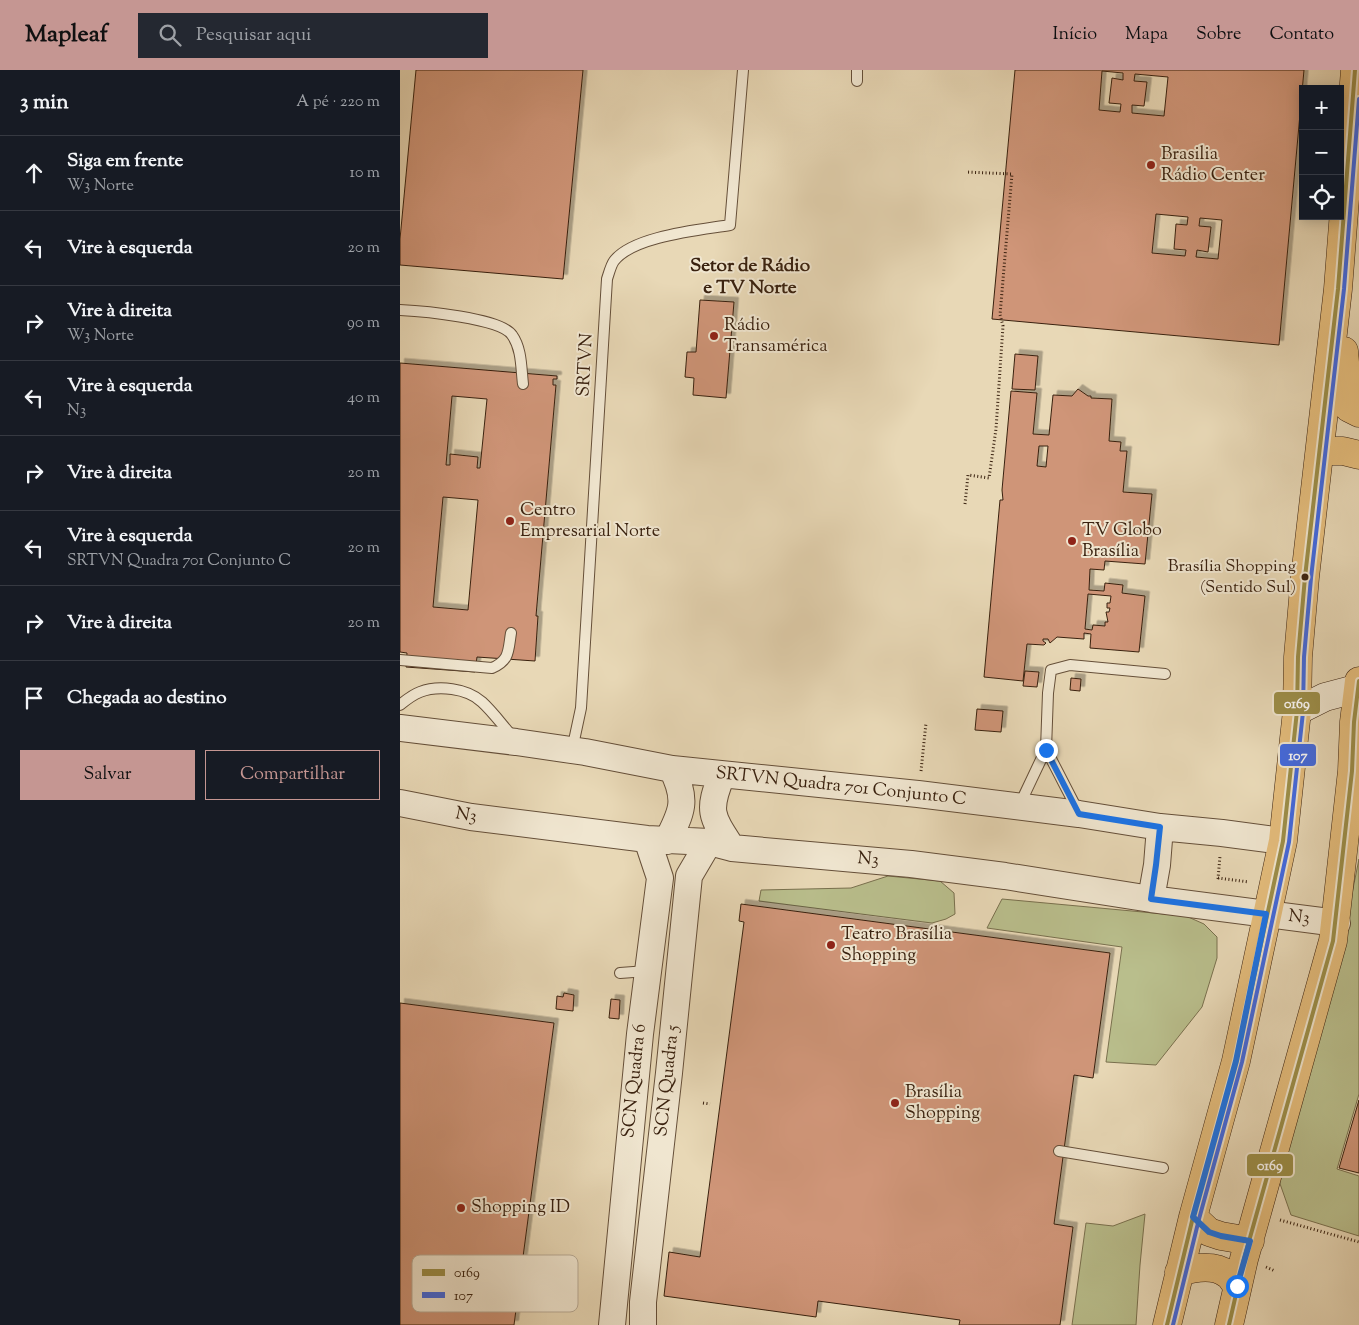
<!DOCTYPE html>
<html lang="pt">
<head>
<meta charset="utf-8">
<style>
	:root { --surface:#171b24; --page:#242831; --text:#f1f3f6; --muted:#9ea1a6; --line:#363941; --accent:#c59692 }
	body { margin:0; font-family:"Sorts Mill Goudy",serif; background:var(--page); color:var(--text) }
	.controls { position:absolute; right:15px; top:15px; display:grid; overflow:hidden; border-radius:0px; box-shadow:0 2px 12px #0003 }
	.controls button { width:45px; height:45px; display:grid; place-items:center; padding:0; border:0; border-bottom:1px solid var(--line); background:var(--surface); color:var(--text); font:25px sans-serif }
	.stop { position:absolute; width:15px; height:15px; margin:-11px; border:4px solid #1a73e8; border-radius:50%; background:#fff }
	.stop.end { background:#1a73e8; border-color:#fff; box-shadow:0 1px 5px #0008 }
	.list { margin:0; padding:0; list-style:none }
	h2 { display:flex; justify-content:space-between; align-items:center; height:65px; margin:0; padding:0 20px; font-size:21px }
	h2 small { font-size:16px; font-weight:400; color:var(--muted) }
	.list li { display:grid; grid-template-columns:32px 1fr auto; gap:15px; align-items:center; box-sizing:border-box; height:75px; padding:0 20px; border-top:1px solid var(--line) }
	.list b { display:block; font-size:19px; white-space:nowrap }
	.list p { margin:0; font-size:16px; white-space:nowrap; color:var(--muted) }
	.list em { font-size:16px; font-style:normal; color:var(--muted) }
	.actions { display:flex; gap:10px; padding:15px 20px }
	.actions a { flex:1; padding:11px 0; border:1px solid var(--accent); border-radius:0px; text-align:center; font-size:18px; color:var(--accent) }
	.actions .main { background:var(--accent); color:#111 }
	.icon { flex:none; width:28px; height:28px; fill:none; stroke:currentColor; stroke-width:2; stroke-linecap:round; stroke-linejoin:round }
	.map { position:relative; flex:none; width:959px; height:1255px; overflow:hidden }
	header { display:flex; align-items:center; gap:30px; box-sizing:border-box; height:70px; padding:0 25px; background:var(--accent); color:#111 }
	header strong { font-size:24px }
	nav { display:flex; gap:28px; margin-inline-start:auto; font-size:18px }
	.search { width:350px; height:45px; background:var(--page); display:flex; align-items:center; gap:12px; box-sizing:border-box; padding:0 18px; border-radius:0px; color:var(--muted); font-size:19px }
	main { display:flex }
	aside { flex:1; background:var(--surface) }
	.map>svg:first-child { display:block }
	.green { fill:#b9be8c; stroke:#79704e }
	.building { fill:#cf9578; stroke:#39210f; fill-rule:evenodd; filter:url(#shadow) }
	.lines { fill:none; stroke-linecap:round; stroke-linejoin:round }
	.service-casing { stroke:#654f39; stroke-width:12 }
	.tertiary-casing { stroke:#654f39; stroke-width:28 }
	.secondary-casing { stroke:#39210f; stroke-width:29 }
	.primary-casing { stroke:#39210f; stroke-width:29 }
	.path { stroke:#39210f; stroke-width:3; stroke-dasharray:1 2.5; stroke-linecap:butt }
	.service { stroke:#f0e6d0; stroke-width:10 }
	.tertiary { stroke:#f0e6d0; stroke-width:26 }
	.secondary { stroke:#f0e6d0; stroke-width:28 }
	.primary { stroke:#e4bc7b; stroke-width:28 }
	.bus-1-casing { stroke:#f0e6d0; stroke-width:8 }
	.bus-2-casing { stroke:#f0e6d0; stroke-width:8 }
	.bus-1 { stroke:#9c8e48; stroke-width:4 }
	.bus-2 { stroke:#4169e1; stroke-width:4 }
	.route { stroke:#1a73e8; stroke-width:6 }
	.poi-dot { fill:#8f2418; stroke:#f0e6d0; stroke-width:2 }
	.bus-dot { fill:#39210f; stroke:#f0e6d0; stroke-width:2 }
	.labels { text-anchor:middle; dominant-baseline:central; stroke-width:4; stroke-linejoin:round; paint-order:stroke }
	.bus-label { font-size:17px; fill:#39210f; stroke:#f0e6d0; text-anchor:end }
	.poi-label { font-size:18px; fill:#39210f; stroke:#f0e6d0; text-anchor:start }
	.street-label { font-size:18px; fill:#39210f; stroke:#f0e6d0 }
	.neighbourhood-label { font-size:19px; font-weight:bold; fill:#39210f; stroke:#f0e6d0 }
	.key { fill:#f0e6d0; stroke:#b9ab96; stroke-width:1 }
	.key-label { font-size:14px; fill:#39210f }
	.line-badge { stroke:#f0e6d0; stroke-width:2 }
	.badge-label { font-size:14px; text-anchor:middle; font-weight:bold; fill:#fff }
</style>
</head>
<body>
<header>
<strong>Mapleaf</strong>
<div class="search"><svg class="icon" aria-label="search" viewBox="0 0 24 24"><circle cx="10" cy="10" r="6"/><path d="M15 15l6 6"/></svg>Pesquisar aqui</div>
<nav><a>Início</a><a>Mapa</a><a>Sobre</a><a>Contato</a></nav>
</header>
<main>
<aside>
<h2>3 min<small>A pé · 220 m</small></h2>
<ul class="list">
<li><svg class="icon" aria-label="ahead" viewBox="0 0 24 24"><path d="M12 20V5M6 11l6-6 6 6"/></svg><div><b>Siga em frente</b><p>W3 Norte</p></div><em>10 m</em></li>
<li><svg class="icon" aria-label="left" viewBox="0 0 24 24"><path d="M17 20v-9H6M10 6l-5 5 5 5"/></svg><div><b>Vire à esquerda</b></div><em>20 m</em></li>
<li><svg class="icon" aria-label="right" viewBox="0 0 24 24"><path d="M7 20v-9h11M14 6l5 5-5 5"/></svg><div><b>Vire à direita</b><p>W3 Norte</p></div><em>90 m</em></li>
<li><svg class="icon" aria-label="left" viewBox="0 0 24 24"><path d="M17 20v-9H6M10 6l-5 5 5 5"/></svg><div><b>Vire à esquerda</b><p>N3</p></div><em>40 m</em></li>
<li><svg class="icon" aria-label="right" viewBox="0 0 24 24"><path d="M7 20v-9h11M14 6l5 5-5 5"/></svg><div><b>Vire à direita</b></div><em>20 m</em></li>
<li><svg class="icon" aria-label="left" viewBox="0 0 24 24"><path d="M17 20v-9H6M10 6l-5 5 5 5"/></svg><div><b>Vire à esquerda</b><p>SRTVN Quadra 701 Conjunto C</p></div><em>20 m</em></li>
<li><svg class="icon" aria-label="right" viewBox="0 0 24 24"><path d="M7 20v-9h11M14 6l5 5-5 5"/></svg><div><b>Vire à direita</b></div><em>20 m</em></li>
<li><svg class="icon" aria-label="arrive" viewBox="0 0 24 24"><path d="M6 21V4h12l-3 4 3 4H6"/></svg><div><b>Chegada ao destino</b></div></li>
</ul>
<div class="actions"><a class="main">Salvar</a><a>Compartilhar</a></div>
</aside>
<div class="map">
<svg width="959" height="1255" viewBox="0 0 959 1255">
	<defs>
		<filter id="shadow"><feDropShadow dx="4.5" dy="-4.5" stdDeviation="0" flood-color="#0004"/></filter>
	</defs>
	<rect width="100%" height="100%" fill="#e8d8b6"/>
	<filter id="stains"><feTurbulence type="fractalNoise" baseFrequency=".004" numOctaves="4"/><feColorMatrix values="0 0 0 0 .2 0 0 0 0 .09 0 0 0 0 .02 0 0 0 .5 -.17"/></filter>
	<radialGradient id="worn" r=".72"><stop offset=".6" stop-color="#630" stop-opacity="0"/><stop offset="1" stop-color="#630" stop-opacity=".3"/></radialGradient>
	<path class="green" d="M959 789V1024L937 1099 959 1106V1166L891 1145 878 1108 941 878Z
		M488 806 540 811 554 823 555 844 546 849 532 853 359 831 361 820 451 818Z
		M602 829 786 846 804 854 817 867V888L802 937 756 995 706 992 722 877 587 858Z
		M745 1144 740 1195 736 1255H672L686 1153 713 1156Z"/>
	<path class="building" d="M16 0H183L163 209 0 195V169Z
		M615 0H904L879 275 592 249ZM702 1 723 3V10L712 8 709 33 721 34 720 42 699 40ZM735 4 768 7 764 46 732 43V35L744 36 747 12 734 11ZM756 144 788 147 787 155 776 154 774 179 786 180 785 186 752 183ZM800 148 822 150 818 189 796 187 797 180 808 182 811 157 799 156Z
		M300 230 334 232 326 328 293 325 294 308 285 307 287 282H296Z
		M615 284 638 286 635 320 612 319Z
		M0 293 157 306V309H153V315H156L136 546H138L135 591 77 587 75 602 6 597 7 583 0 582ZM52 326 87 329 80 398H77L78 387 50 384V395H46ZM43 427 78 430 68 540 33 537Z
		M678 319 688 326H691V328L712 329 709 371 721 372 720 381H727L723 422 752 424 745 494 705 491 704 500 690 499 689 520 704 521 705 513 723 515 722 523 745 526 739 582 690 578 691 564 684 563V569L657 567 650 573 648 569H643V571L646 573 644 575 627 574 623 611 584 607 600 430H603L602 420 611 321 637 323 633 364 649 365 653 325 672 326ZM639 376H648L646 397 637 396ZM688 524 711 526 710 533H707V538H710L709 542H706L708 552H705V556L693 555 692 560 685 559Z
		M625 601 639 602 637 617 623 616Z
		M671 608 681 609 680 621 670 620Z
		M577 639 603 641 601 662 575 660Z
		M341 834 710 883 693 1008 674 1005 654 1154 673 1157 660 1255H559L560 1250 418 1231 416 1247 264 1226 269 1182 300 1187 344 852 339 851Z
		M164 923 174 925 173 941 156 939 157 926 163 927Z
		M211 929 220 930 219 949 209 948Z
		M0 933 154 953 114 1255H0Z
		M959 1030V1103L939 1098Z"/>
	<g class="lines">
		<g class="service-casing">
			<path id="service" d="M457 0V11
				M0 240C21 241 101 248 112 265 122 279 121 298 123 314
				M0 590 92 598C110 590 108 581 111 563
				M0 635C6 630 12 625 20 622 38 615 67 618 82 632 93 642 103 656 113 667
				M646 679 678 741
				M172 680 181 638 207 209C209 203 211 195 214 191 233 166 300 160 330 155L343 0
				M619 736 646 679 648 623 651 600 670 595 765 604
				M220 903 247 901
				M659 1081 763 1098"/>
		</g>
		<g class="tertiary-casing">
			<path id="tertiary" d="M0 658 116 672 185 682 272 699 518 724 679 744 760 757 822 763 883 771
				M322 705C307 741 311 746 332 778
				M0 733 71 747 247 769 309 772 332 778 511 794 605 806 751 829 937 853
				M267 771C282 742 288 730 272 699
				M751 829 757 795 760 757
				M212 1255 240 964 260 808 247 769
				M243 1255V1232L269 1003 289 806 309 772"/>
		</g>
		<g class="secondary-casing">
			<path id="secondary" d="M897 641 925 627 959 618"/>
		</g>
		<g class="primary-casing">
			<path id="primary" d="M944 281 949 338 959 343
				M920 381H943L959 385
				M793 1147 809 1162 821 1166 850 1171
				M779 1202C793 1198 814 1194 827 1204 831 1206 834 1212 837 1216
				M767 1255 793 1147 836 991 883 771 897 641 898 587 905 507 938 219 955 0
				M829 1255 844 1189 933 871 952 701 954 652 959 611"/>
		</g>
		<path class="path" d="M565 434 568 405 589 408 596 359 603 256 600 245 612 104 566 102
			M521 701 526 653
			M818 808 849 812
			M818 809 820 786
			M303 1033 310 1034
			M880 1150 959 1172
			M866 1197 875 1201"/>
		<use href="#service" class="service"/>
		<use href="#tertiary" class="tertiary"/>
		<use href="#secondary" class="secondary"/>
		<use href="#primary" class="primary"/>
		<g class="bus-1-casing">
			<path id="bus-1" d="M767 1255 793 1147 836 991 883 771 897 641 898 587 905 507 938 219 955 0
				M829 1255 844 1189 933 871 952 701 954 652 959 611"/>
		</g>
		<g class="bus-2-casing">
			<path id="bus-2" d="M773 1255 799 1149 842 992 889 772 903 642 904 587 911 508 944 219 959 29"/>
		</g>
		<use href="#bus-1" class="bus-1"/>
		<use href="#bus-2" class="bus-2"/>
	</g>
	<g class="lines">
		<path class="route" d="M646 680 679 744 760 757 756 795 751 829 866 844 836 991 793 1147 809 1162 821 1166 850 1171 837 1216"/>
	</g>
	<g class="poi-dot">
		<circle cx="751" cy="95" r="5"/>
		<circle cx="314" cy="266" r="5"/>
		<circle cx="110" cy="451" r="5"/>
		<circle cx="672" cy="471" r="5"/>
		<circle cx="431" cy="875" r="5"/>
		<circle cx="495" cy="1033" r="5"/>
		<circle cx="61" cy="1138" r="5"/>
	</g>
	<circle class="bus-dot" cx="905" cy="507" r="4.5"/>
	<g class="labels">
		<g class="bus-label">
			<text x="896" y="497">Brasília Shopping<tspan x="896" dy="21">(Sentido Sul)</tspan></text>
		</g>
		<g class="poi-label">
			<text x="761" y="85">Brasilia<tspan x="761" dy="21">Rádio Center</tspan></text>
			<text x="324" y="256">Rádio<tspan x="324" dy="21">Transamérica</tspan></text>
			<text x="120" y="441">Centro<tspan x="120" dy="21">Empresarial Norte</tspan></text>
			<text x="682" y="461">TV Globo<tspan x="682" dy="21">Brasília</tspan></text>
			<text x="441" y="865">Teatro Brasília<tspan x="441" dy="21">Shopping</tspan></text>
			<text x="505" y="1023">Brasília<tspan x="505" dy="21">Shopping</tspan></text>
			<text x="71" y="1138">Shopping ID</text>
		</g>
		<g class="street-label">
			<text transform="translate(186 295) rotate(-87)">SRTVN</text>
			<text transform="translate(441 717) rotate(6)">SRTVN Quadra 701 Conjunto C</text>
			<text transform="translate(66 746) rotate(10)">N3</text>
			<text transform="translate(468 790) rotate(5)">N3</text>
			<text transform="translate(899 848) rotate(7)">N3</text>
			<text transform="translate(235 1011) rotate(-84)">SCN Quadra 6</text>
			<text transform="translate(268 1011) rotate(-84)">SCN Quadra 5</text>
		</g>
		<g class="neighbourhood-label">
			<text x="350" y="196">Setor de Rádio<tspan x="350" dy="22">e TV Norte</tspan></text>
		</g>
	</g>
	<rect x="12" y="1185" width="166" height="57" rx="8" class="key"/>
	<rect x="22" y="1199" width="23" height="7" fill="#9c8e48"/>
	<rect x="22" y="1222" width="23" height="6" fill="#4169e1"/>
	<g class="key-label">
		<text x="54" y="1207">0169</text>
		<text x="54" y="1230">107</text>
	</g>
	<g class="line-badge">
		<rect x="873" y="621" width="48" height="24" rx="5" fill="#9c8e48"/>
		<rect x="879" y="673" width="38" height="24" rx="5" fill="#4169e1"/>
		<rect x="846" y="1083" width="48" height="24" rx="5" fill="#9c8e48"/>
	</g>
	<g class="badge-label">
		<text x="897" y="638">0169</text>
		<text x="898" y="690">107</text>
		<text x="870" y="1100">0169</text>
	</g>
	<rect width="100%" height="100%" filter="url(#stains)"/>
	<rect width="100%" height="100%" fill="url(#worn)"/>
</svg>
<div class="controls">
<button>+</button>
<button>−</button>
<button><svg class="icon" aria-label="locate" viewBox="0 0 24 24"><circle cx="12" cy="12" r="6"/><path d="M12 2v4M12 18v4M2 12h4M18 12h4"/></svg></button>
</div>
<div class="stop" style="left:837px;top:1216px"></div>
<div class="stop end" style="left:646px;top:680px"></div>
</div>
</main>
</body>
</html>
